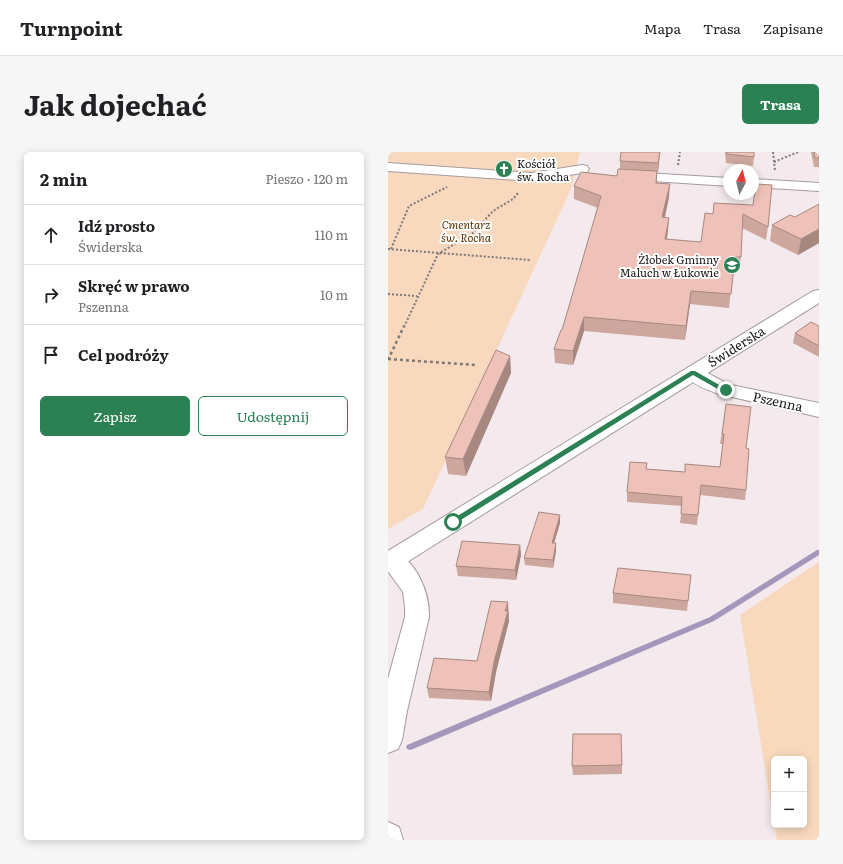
<!DOCTYPE html>
<html lang="pl">
<head>
<meta charset="utf-8">
<style>
	:root { --surface:#fff; --page:#f6f6f6; --text:#202124; --muted:#757577; --line:#e0e0e0; --accent:#2b8154 }
	body { margin:0; font-family:Literata,serif; background:var(--page); color:var(--text) }
	.controls { position:absolute; right:12px; bottom:12px; display:grid; overflow:hidden; border-radius:6px; box-shadow:0 2px 10px #0003 }
	.controls button { width:36px; height:36px; display:grid; place-items:center; padding:0; border:0; border-bottom:1px solid var(--line); background:var(--surface); color:var(--text); font:20px sans-serif }
	.compass { position:absolute; left:335px; top:12px; width:36px; height:36px; border-radius:50%; background:var(--surface); box-shadow:0 2px 10px #0003; rotate:7deg }
	.stop { position:absolute; width:12px; height:12px; margin:-9px; border:3px solid #2b8154; border-radius:50%; background:#fff }
	.stop.end { background:#2b8154; border-color:#fff; box-shadow:0 1px 4px #0008 }
	.list { margin:0; padding:0; list-style:none }
	h2 { display:flex; justify-content:space-between; align-items:center; height:52px; margin:0; padding:0 16px; font-size:17px }
	h2 small { font-size:13px; font-weight:400; color:var(--muted) }
	.list li { display:grid; grid-template-columns:26px 1fr auto; gap:12px; align-items:center; box-sizing:border-box; height:60px; padding:0 16px; border-top:1px solid var(--line) }
	.list b { display:block; font-size:15px; white-space:nowrap }
	.list p { margin:0; font-size:13px; white-space:nowrap; color:var(--muted) }
	.list em { font-size:13px; font-style:normal; color:var(--muted) }
	.actions { display:flex; gap:8px; padding:12px 16px }
	.actions a { flex:1; padding:9px 0; border:1px solid var(--accent); border-radius:6px; text-align:center; font-size:14px; color:var(--accent) }
	.actions .main { background:var(--accent); color:#fff }
	.icon { flex:none; width:22px; height:22px; fill:none; stroke:currentColor; stroke-width:2; stroke-linecap:round; stroke-linejoin:round }
	.map { position:relative; flex:none; width:431px; height:688px; overflow:hidden; border-radius:6px }
	header { display:flex; align-items:center; gap:24px; box-sizing:border-box; height:56px; padding:0 20px; background:var(--surface); border-bottom:1px solid var(--line) }
	header strong { font-size:19px }
	nav { display:flex; gap:22px; margin-inline-start:auto; font-size:14px }
	.intro { display:flex; align-items:center; justify-content:space-between; box-sizing:border-box; height:96px; padding:0 24px }
	h1 { margin:0; font-size:28px }
	.button { padding:10px 18px; border-radius:6px; background:var(--accent); color:#fff; font-size:14px; font-weight:700 }
	main { display:flex; gap:24px; padding:0 24px }
	aside { flex:1; background:var(--surface); border-radius:6px; box-shadow:0 2px 10px #0003 }
	.map>svg:first-child { display:block }
	.green { fill:#f8d9bd }
	.lines { fill:none; stroke-linecap:round; stroke-linejoin:round }
	.stream { fill:#a397bb; fill-rule:evenodd }
	.minor-casing { stroke:#a59b9d; stroke-width:2 }
	.major-casing { stroke:#a59b9d; stroke-width:2 }
	.path-far1 { stroke:#7e7879; stroke-width:2; stroke-dasharray:2 2; stroke-linecap:butt }
	.path { stroke:#7e7879; stroke-width:2.5; stroke-dasharray:3 3; stroke-linecap:butt }
	.minor { fill:#fff; fill-rule:evenodd }
	.major { fill:#fff; fill-rule:evenodd }
	.wall { fill:#cda79e }
	.shaded-wall { fill:#a78881 }
	.building { fill:#eec2b8; stroke:#a78881 }
	.route { fill:#2b8154 }
	.labels { text-anchor:middle; dominant-baseline:central; stroke-width:4; stroke-linejoin:round; paint-order:stroke }
	.far-poi-label { font-size:11px; fill:#1b1818; stroke:#fff; text-anchor:start }
	.far-park-label { font-size:11px; font-style:italic; fill:#5f3604; stroke:#fff }
	.street-label { font-size:13px; fill:#1b1818; stroke:#fff }
</style>
</head>
<body>
<header>
<strong>Turnpoint</strong>
<nav><a>Mapa</a><a>Trasa</a><a>Zapisane</a></nav>
</header>
<div class="intro"><h1>Jak dojechać</h1><a class="button">Trasa</a></div>
<main>
<aside>
<h2>2 min<small>Pieszo · 120 m</small></h2>
<ul class="list">
<li><svg class="icon" aria-label="ahead" viewBox="0 0 24 24"><path d="M12 20V5M6 11l6-6 6 6"/></svg><div><b>Idź prosto</b><p>Świderska</p></div><em>110 m</em></li>
<li><svg class="icon" aria-label="right" viewBox="0 0 24 24"><path d="M7 20v-9h11M14 6l5 5-5 5"/></svg><div><b>Skręć w prawo</b><p>Pszenna</p></div><em>10 m</em></li>
<li><svg class="icon" aria-label="arrive" viewBox="0 0 24 24"><path d="M6 21V4h12l-3 4 3 4H6"/></svg><div><b>Cel podróży</b></div></li>
</ul>
<div class="actions"><a class="main">Zapisz</a><a>Udostępnij</a></div>
</aside>
<div class="map">
<svg width="431" height="688" viewBox="0 0 431 688">
	<rect width="100%" height="100%" fill="#f4e9ec"/>
	<path class="green" d="M0 0H192L183 37 35 357 0 377Z
		M431 410V688H389L386 673H416V607H386V672L352 463Z"/>
	<g class="lines">
		<path class="stream" d="M429 398H431V403L326 469 25 597 22 598 19 597 18 595 19 593 322 465Z"/>
		<g class="minor-casing">
			<path id="minor" d="M0 11 144 21 194 13 199 14 201 17 199 20 194 21 144 29 0 19Z
				M239 20 341 26V34L234 27 232 24 234 21Z
				M365 27 431 31V39L365 35Z
				M305 215C318 218 330 228 343 233L431 251V265L331 242C319 238 303 232 295 221L298 217Z
				M4 399C28 407 42 441 41 465L19 559 14 588 10 597 0 601V527L17 465V455L15 440 0 419V400Z
				M0 670 11 675 15 688H0Z"/>
		</g>
		<g class="major-casing">
			<path id="major" d="M431 138V151L8 417 0 420V399L425 139Z"/>
		</g>
		<path class="path-far1" d="M385 0 387 19
			M386 10 410 0
			M290 13 292 0
			M348 17 359 18
			M0 97 142 108
			M3 97 21 54 59 35
			M0 142 29 144
			M16 175 50 102 85 81 105 59 125 47 131 40"/>
		<path class="path" d="M0 207 88 213
			M0 208 16 174"/>
		<use href="#minor" class="minor"/>
		<use href="#major" class="major"/>
	</g>
	<path class="wall" d="M272 0 270 20H269V31L281 45 277 65 280 79 279 87 313 90 325 62 365 53 380 75 378 88 354 76 353 105 351 119 345 118 341 156 302 152 297 188 196 179 185 213 167 211 166 197 174 178 210 56 186 47V34L229 24 232 17V9Z
		M337 0H366V5L365 14 338 11Z
		M423 0H431V15H426Z
		M431 52V91L410 103 382 89 384 73 407 65Z
		M431 174V205L405 191 407 181Z
		M122 204 123 221 78 324 60 322 57 305Z
		M338 252 358 296V338L357 348 312 343 309 373 292 371 294 354 239 350V340L258 317 297 320 332 315 335 292H332Z
		M172 371 166 391H168V399L165 416 137 413 136 406Z
		M132 393 133 403 128 428 70 424 68 414Z
		M303 423 299 459 225 451V441Z
		M121 460 120 463 121 469 108 520 103 549 41 546 39 536 89 509Z
		M234 613V622L185 623 184 614Z"/>
	<path class="shaded-wall" d="M272 0 270 20V11Z
		M282 32 281 45 274 78V65Z
		M281 66 280 79 276 100 277 87Z
		M431 77V91L410 103 413 87Z
		M303 139 302 152 297 188 298 174Z
		M196 165V179L185 213V199Z
		M122 204 123 221 78 324 75 307Z
		M172 363V371L164 398V391Z
		M168 391V399L165 416V408Z
		M132 393 133 403 128 428 127 418Z
		M120 450 121 469 108 520 103 549 101 540 106 510Z"/>
	<path class="building" d="M233 0H272L270 11 232 9Z
		M339 0H366V5L339 2Z
		M426 0H431V6H427Z
		M230 17 269 19 268 31 282 32 274 65 281 66 277 87 313 90 317 61 325 62 326 51 365 53 368 32 384 33 380 75 355 62 353 105H347L343 142 303 139 298 174 196 165 185 199 166 197 173 178H174L213 44 186 34 193 20 229 24Z
		M431 52V77L413 87 384 73 402 63 407 65Z
		M423 170 431 174V194L407 181Z
		M108 198 122 204 75 307 57 305Z
		M338 252 363 255 358 296 361 297 358 338 313 333 310 363 293 362 294 345 239 340 242 310 259 311 258 317 297 320V312L332 315 336 282H334Z
		M151 360 172 363 164 391H168L165 408 136 406Z
		M74 389 132 393 127 418 68 414Z
		M230 416 303 423 300 449 225 441Z
		M103 449 120 450 117 459H120L106 510 101 540 39 536 46 506 89 509Z
		M185 582H233L234 613 184 614Z"/>
	<path class="route" d="M303 219H307L340 238 335 240 305 223 68 371H63V368Z"/>
	<defs>
		<g id="church-disc" transform="scale(0.9)"><circle r="9.5" fill="#2b8154" stroke="#fff"/><path d="M-1.2-6h2.4v3.5h3.3v2.4h-3.3V6h-2.4V-.1h-3.3v-2.4h3.3Z" fill="#fff"/></g>
		<g id="school-disc" transform="scale(0.9)"><circle r="9.5" fill="#2b8154" stroke="#fff"/><path d="M0-5L7-2L0 1L-7-2ZM-4 1L0 2.5L4 1V4Q0 6-4 4Z" fill="#fff"/></g>
	</defs>
	<g fill-rule="evenodd">
		<use href="#church-disc" x="116" y="17"/>
		<use href="#school-disc" x="344" y="113"/>
	</g>
	<g class="labels">
		<g class="far-poi-label">
			<text x="129" y="11">Kościół<tspan x="129" dy="13">św. Rocha</tspan></text>
			<text x="331" y="107" text-anchor="end">Żłobek Gminny<tspan x="331" dy="13">Maluch w Łukowie</tspan></text>
		</g>
		<g class="far-park-label">
			<text x="78" y="72">Cmentarz<tspan x="78" dy="13">św. Rocha</tspan></text>
		</g>
		<g class="street-label">
			<text transform="translate(348 194) rotate(-32)">Świderska</text>
			<text transform="translate(390 249) rotate(12)">Pszenna</text>
		</g>
	</g>
</svg>
<div class="controls">
<button>+</button>
<button>−</button>
</div>
<svg class="compass" viewBox="-18 -18 36 36"><path d="M0-13l5 13h-10z" fill="#e53935"/><path d="M0 13l5-13h-10z" fill="#757577"/></svg>
<div class="stop" style="left:65px;top:370px"></div>
<div class="stop end" style="left:338px;top:238px"></div>
</div>
</main>
</body>
</html>
